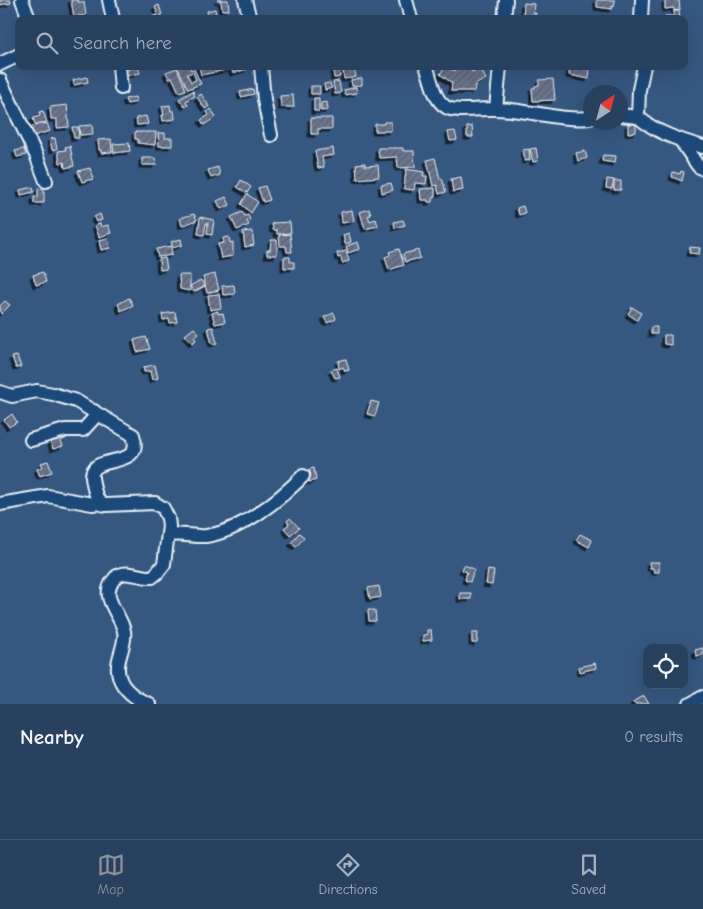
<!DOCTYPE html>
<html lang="en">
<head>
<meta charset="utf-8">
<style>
	:root { --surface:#28415f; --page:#304865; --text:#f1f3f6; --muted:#a5afbd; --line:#445a74; --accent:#8c9099 }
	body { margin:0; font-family:"Comic Neue",sans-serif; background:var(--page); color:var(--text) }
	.controls { position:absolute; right:15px; bottom:15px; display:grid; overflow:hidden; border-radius:10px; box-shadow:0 5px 20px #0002 }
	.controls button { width:45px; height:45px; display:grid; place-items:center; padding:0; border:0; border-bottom:1px solid var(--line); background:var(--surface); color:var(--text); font:25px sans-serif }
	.compass { position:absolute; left:583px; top:85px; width:45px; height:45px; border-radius:50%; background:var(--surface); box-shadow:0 5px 20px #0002; rotate:36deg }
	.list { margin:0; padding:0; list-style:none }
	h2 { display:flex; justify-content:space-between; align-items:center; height:65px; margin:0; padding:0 20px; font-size:21px }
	h2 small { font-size:16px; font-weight:400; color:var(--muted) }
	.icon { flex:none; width:28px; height:28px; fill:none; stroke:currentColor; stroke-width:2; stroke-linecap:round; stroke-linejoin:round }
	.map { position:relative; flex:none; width:703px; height:704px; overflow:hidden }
	.search { position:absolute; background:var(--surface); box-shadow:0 5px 20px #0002; left:15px; right:15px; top:15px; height:55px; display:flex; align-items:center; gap:12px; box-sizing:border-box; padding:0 18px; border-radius:10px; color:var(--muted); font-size:19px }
	.sheet { height:135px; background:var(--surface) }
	nav { display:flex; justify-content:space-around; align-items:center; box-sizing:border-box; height:70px; border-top:1px solid var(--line); background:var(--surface); font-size:14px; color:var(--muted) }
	nav a { display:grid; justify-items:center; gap:2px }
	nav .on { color:var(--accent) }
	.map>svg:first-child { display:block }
	.building { fill:url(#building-hatch); stroke:#e8f1f8; fill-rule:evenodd; filter:url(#shadow) }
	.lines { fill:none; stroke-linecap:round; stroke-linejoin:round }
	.minor-casing { stroke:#e8f1f8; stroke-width:16 }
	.minor { stroke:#1f4a7a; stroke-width:12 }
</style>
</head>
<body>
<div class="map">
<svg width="703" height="704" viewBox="0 0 703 704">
	<defs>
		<pattern id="building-hatch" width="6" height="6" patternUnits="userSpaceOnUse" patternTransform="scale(1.25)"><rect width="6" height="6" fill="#6b748c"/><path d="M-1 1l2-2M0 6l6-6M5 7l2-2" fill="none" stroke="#5a606e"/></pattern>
		<filter id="shadow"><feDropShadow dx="-3" dy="3" stdDeviation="0" flood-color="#0009"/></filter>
	</defs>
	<rect width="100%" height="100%" fill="#36577f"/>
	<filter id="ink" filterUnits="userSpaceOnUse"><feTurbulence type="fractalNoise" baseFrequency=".02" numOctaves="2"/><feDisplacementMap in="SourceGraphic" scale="10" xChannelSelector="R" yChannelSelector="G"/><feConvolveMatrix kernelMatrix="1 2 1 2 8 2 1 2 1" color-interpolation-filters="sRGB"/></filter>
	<g filter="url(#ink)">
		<path class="building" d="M0 0H10L11 3 0 5Z
			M71 0H78V2H84L86 15 74 17Z
			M217 0H228L229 10H222L221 1Z
			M597 0H615L614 7 612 6V9L597 7Z
			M665 0H679L680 10 674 11V8L665 9Z
			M524 3 534 4 533 13H536L535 19H525V16H523Z
			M159 5 162 15 161 16 162 19H154L153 16 158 15 155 7Z
			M215 9 217 19H208L207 11Z
			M674 11H679L680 19H665V16H674Z
			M177 66H190L191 70 194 69 201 84 188 89ZM193 72 196 80 191 82 187 74Z
			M199 66H230L231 69 201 75Z
			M237 66H247L248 69 233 73 231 68Z
			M445 66 455 71V66H472V72L480 68 486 79 475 85 474 91H451L452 83 440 74Z
			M570 66H590L589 79 569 75Z
			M138 67 140 73 126 76 125 70Z
			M177 68 186 90 179 92 172 77 169 79 166 72Z
			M354 68 356 77 344 79 343 70Z
			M339 69 340 77 334 78 333 70Z
			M87 77 88 82 74 85 73 80Z
			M362 78V85L352 86 351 80Z
			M553 79 555 100 533 101 532 88H535V86L539 85V80Z
			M339 81 341 93 335 94 333 82Z
			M330 83 332 88 325 90 324 84Z
			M311 86H320V94H311Z
			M356 87 357 93 345 95 344 90Z
			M253 89 254 94 241 97 240 92Z
			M193 91 195 96 186 101 188 105 185 107 179 99Z
			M201 94 209 106 205 109 197 97Z
			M293 95 294 107H281L280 96Z
			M135 97 137 102 127 104 125 99Z
			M314 98H319V111H314Z
			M327 102 328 110 321 111V103Z
			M67 105 69 127 57 128V119H51L50 107Z
			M170 105 171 111H174L175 119 163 121 162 115H164L162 106Z
			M211 109 216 117 204 125 201 120 209 115 207 112Z
			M43 111 47 122 35 124 33 118 40 116 39 112Z
			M146 116 148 124 137 125 136 118Z
			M311 118H332V129H318V134H311Z
			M384 122H391V131H375V124H384Z
			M47 123 50 131 30 137 26 128Z
			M628 124H636V132L628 133Z
			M92 125 93 134 80 135 79 126Z
			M472 126 473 137H467V127Z
			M72 127H78L79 138H74Z
			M455 131 457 140 450 141 448 132Z
			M135 132H156L155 145 138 143V139H135Z
			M158 133H165V138H172V146H159Z
			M55 138 57 149 52 150 50 139Z
			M111 139 112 152 101 153V150H99L98 140Z
			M129 143 130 151 114 153 113 144Z
			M70 146 74 166 65 168 64 162 60 163 58 151 66 150 65 147Z
			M333 148 334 155 322 157 324 167 318 168 315 151Z
			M378 148H403V151H414L415 167 398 168 397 157 379 158Z
			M536 148 538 161 533 162 530 149Z
			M24 149 26 155 17 157 15 151Z
			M529 149 530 160 525 161 523 150Z
			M585 151 587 158 578 161 576 153Z
			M603 155 616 156 615 163 602 161Z
			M142 158H155L156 165H142Z
			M435 158 440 179 442 178 446 192 439 194 437 185 433 186 427 160Z
			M365 163V166L378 165 379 177 357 179 356 164Z
			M218 167 220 175 211 178 208 170Z
			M90 168 93 179 82 182 78 171Z
			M406 169 424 172 423 176H427L426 184 415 183 414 190 404 189Z
			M681 171 684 172 682 181 672 177 673 172 680 174Z
			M461 177 463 190 453 192 451 179Z
			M607 179 614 180 612 189 606 188Z
			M241 180 251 187 247 193 237 187Z
			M614 181H621V190H614Z
			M391 183 393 190 382 193 381 185Z
			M265 186 270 200 263 202 258 188Z
			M33 187 34 192 21 195 20 190Z
			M38 188 44 189V203H34V197H38Z
			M435 188V198H432V202H428V200H421L420 189Z
			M247 194 258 202 251 213 241 204Z
			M226 197 230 205 221 209 217 201Z
			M523 206 525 213 519 215 517 208Z
			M369 209 371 215 368 216 370 221 376 219 378 226 365 229 360 212Z
			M352 210 354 221 342 223 341 212Z
			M242 212 245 216 248 215 250 220 247 221 249 225 237 230 231 217Z
			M100 214 102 220 96 222 94 217Z
			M194 214 197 220 182 226 180 218Z
			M200 217 214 220 212 235 207 234 208 223H206L204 235 198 234Z
			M403 220 405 225 395 228 394 222Z
			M290 222 291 233 277 234V230H273L272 223Z
			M100 223 101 227 108 225 111 233 99 237 95 225Z
			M252 231 254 245 245 247 243 232Z
			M349 233 351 242 345 244 343 235Z
			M290 234 292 252H287L286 246H280L279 235Z
			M229 237 230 243 233 242V256L221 258 218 244 224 243 223 238Z
			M108 238 110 248 101 250 99 240Z
			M181 239 182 245 173 248 171 242Z
			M271 240H277V255H267V250H270Z
			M358 242 360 249 348 253 346 246Z
			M171 246 172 255 158 257 156 249Z
			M690 247 700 248 699 254 689 253Z
			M399 249 404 265 389 270 385 257 390 255 389 252Z
			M418 250 420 258 405 262 403 254Z
			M346 251 349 261 342 263 341 257 338 258 337 253Z
			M284 257H290V262H294V268H284Z
			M165 258 167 269 160 270 159 259Z
			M43 272 46 282 36 285 33 275Z
			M215 274 219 290 207 293 203 277Z
			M179 275H190V291L180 289Z
			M201 280 205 286 194 292 190 286Z
			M234 285 235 294 223 295 222 286Z
			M219 294 221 308 210 310 208 295Z
			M129 298 133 305 121 311 118 304Z
			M5 301 10 305 1 314 0 306Z
			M632 307 641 313 637 320 628 314Z
			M218 311V314L223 313 225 322 215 324 212 313Z
			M175 312 177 322 170 323 169 319 163 320 162 314Z
			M334 313 336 319 327 323 324 317Z
			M213 327 217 343 212 344 208 328Z
			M651 327H657V334H651Z
			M194 328 199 333 194 337 196 340 192 343 185 335Z
			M664 335H671V345L664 344Z
			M146 337 150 349 137 352 134 340Z
			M17 356 21 367 16 368 12 357Z
			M346 359 349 370 345 371 343 367 339 369 338 361Z
			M155 365 158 378 152 380 150 371 144 372 143 367Z
			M337 368 340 377 335 378 331 370Z
			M371 401 379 403 375 416 367 414Z
			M12 414 17 422 9 427 4 420Z
			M65 432 67 438 61 441 63 446 53 449 49 438Z
			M48 461 52 472 40 476 37 469 43 467 41 463Z
			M314 468 316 480 309 482 308 477 311 476 309 469Z
			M290 518 299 528 290 535 284 528 289 524 287 521Z
			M299 533 304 537 296 547 291 543Z
			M580 534 592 540 589 547 576 540Z
			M649 562H659V572H654L653 568H650Z
			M464 565 474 569 470 582 465 580 467 572 462 570Z
			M488 570 494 571 492 585 486 584Z
			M379 586 381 597 370 599 368 588Z
			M460 593H471V599H460Z
			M368 610H375L376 621H369Z
			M427 630H431L432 640 423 641V635L427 634Z
			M472 633H478L477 643H472Z
			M703 648V655L696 656 695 650Z
			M595 663 596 668 580 672 579 667Z
			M644 696 649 704H634L633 702Z"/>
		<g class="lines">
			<g class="minor-casing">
				<path id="minor" d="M22 0 29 19
					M109 0 113 19
					M245 0 250 19
					M406 0 411 19
					M504 19 506 0
					M641 19 642 0
					M0 64 19 55
					M119 66 121 88
					M261 66 264 100 271 135
					M426 66C432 80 433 99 446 107 454 113 484 108 495 109 527 109 558 121 590 118
					M644 66 639 90 638 117C657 133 679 140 703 147
					M0 80 36 155 46 181
					M496 109 500 66
					M620 115 638 117
					M681 141 698 166 703 169
					M0 392 12 396 37 391 53 394 76 401 133 435C144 468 100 455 93 471 91 474 92 479 93 483 94 490 96 498 101 504L106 505 155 503 163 508 168 518 169 526 164 564 157 573 152 577C140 578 124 568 115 578 98 597 120 612 124 631 127 646 114 660 119 676 122 689 137 700 149 704
					M31 440 65 430H83L94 418V411
					M0 504 48 496 92 504 99 503
					M168 535C181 533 194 537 206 536 241 531 279 500 303 476
					M690 704 703 697"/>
			</g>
			<use href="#minor" class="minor"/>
		</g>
	</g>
</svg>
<div class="controls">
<button><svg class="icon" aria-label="locate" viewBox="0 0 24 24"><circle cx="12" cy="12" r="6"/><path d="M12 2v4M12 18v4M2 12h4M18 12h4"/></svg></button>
</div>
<svg class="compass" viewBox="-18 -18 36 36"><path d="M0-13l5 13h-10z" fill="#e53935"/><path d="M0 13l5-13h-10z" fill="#a5afbd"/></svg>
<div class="search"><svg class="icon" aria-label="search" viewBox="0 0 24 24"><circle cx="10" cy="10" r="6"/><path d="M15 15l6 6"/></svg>Search here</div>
</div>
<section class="sheet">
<h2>Nearby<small>0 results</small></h2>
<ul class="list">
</ul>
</section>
<nav>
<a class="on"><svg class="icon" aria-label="map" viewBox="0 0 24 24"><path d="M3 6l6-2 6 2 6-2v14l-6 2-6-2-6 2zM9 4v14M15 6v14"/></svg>Map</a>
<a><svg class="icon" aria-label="directions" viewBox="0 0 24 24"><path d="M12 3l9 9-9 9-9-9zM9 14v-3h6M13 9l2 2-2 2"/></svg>Directions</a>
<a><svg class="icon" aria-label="saved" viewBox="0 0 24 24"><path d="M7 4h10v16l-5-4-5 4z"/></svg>Saved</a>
</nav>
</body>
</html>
